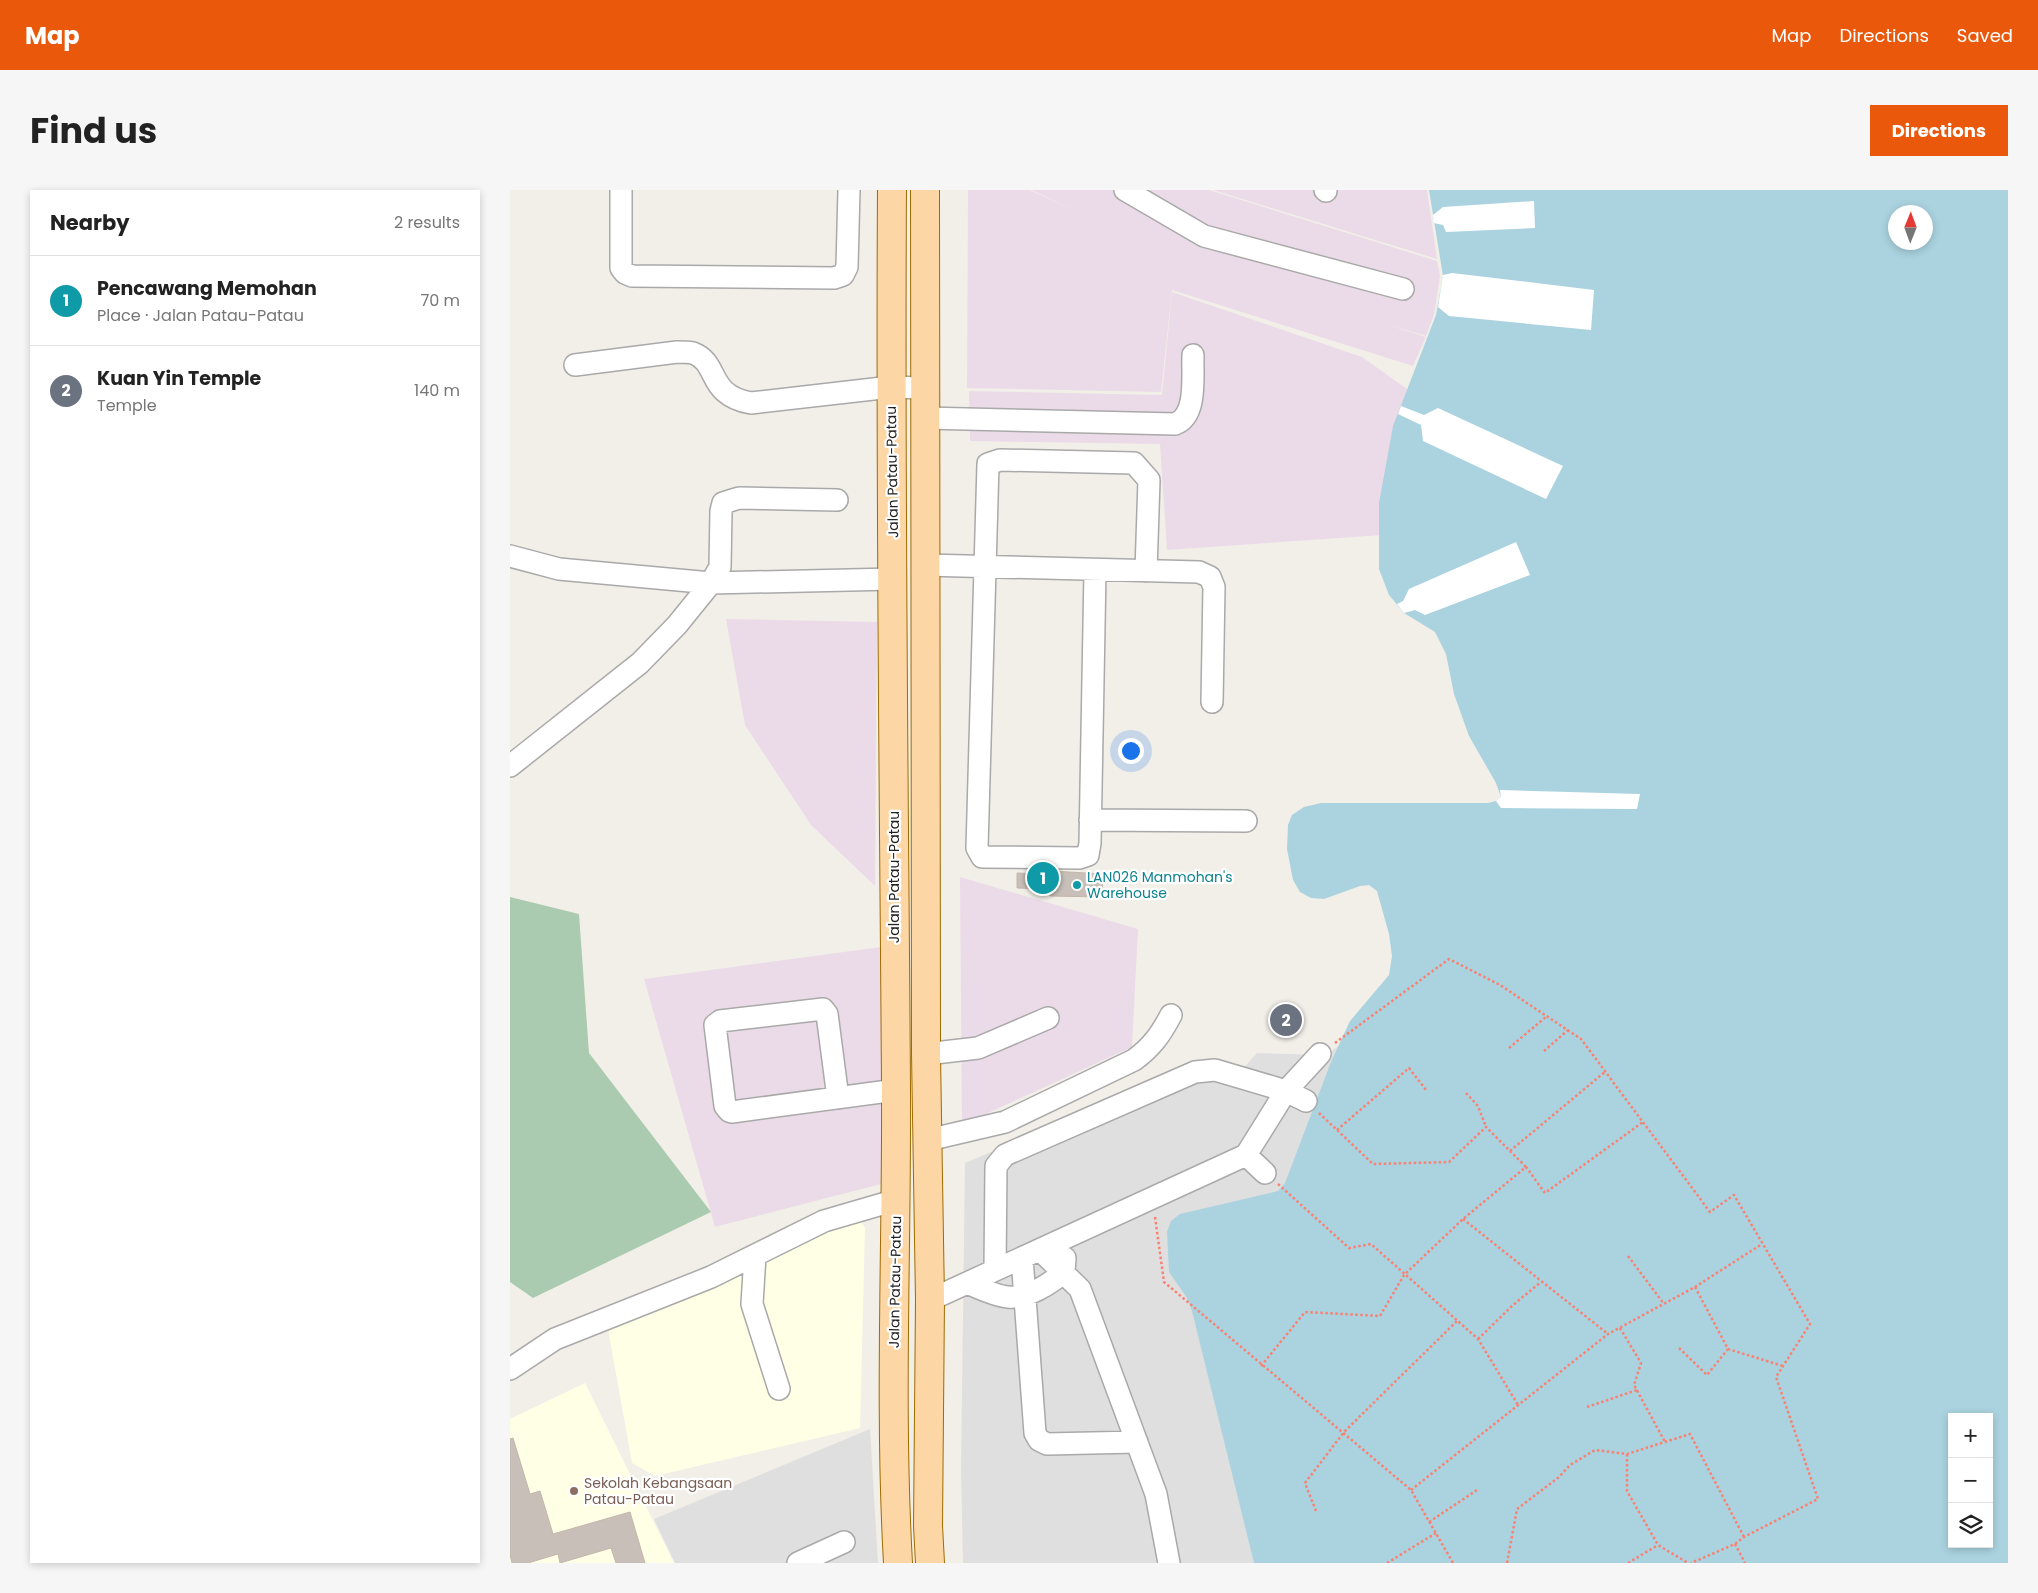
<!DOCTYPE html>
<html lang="en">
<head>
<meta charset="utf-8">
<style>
	:root { --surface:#fff; --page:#f6f6f6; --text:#222; --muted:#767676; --line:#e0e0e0; --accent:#ea580c }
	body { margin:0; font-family:Poppins,sans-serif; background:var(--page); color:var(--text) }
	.controls { position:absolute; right:15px; bottom:15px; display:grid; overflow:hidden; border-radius:0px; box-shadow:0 2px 8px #0003 }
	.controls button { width:45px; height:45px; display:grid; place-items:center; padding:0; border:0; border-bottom:1px solid var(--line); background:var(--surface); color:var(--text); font:25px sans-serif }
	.compass { position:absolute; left:1378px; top:15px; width:45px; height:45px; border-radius:50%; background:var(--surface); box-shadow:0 2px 8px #0003; rotate:1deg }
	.you { position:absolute; left:620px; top:560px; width:18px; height:18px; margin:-12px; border:4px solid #fff; border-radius:50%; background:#1a73e8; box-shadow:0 0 0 8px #1a73e833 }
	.badge { display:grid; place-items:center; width:32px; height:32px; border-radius:50%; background:var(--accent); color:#fff; font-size:16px; font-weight:700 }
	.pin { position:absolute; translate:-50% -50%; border:2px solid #fff; box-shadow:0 1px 5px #0006 }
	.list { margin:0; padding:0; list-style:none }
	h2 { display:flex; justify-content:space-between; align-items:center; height:65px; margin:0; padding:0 20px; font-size:21px }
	h2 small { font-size:16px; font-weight:400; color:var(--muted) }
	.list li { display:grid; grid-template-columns:32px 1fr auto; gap:15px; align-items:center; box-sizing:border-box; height:90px; padding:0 20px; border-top:1px solid var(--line) }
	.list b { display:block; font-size:19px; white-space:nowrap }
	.list p { margin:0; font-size:16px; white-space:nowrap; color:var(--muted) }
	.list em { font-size:16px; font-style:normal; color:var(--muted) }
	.icon { flex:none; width:28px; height:28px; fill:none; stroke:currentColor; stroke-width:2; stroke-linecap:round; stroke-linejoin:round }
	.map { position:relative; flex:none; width:1498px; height:1373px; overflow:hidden; border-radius:0px }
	header { display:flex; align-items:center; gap:30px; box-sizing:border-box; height:70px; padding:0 25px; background:var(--accent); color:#fff }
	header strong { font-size:24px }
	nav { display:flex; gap:28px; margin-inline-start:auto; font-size:18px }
	.intro { display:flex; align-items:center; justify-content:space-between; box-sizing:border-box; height:120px; padding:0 30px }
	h1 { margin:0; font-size:35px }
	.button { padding:12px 22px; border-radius:0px; background:var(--accent); color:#fff; font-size:18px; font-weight:700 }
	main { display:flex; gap:30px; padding:0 30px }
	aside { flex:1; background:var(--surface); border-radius:0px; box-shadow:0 2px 8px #0003 }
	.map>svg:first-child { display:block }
	.residential { fill:#e0dfdf }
	.industrial { fill:#ebdbe8 }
	.education { fill:#ffffe5 }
	.cemetery { fill:#aacbaf }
	.water { fill:#aad3df; fill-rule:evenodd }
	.pier { fill:#fff }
	.building { fill:#c7bfb8; stroke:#c4b6ab }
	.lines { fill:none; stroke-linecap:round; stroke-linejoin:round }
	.minor-casing { stroke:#a9a9a9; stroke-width:24 }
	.major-casing { stroke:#a06b00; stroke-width:30 }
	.path { stroke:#fa8072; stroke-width:2.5; stroke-dasharray:2.5 2.5; stroke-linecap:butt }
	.minor { stroke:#fff; stroke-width:21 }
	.major { stroke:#fcd6a4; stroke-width:28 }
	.culture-dot { fill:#0f9aa8; stroke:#fff; stroke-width:2 }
	.education-dot { fill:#8d6e63; stroke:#fff; stroke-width:2 }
	.labels { text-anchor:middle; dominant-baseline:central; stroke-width:4.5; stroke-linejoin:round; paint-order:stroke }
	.street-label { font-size:14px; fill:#222; stroke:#fff }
	.culture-label { font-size:14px; fill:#0d838f; stroke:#fff; text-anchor:start }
	.education-label { font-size:14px; fill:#785e54; stroke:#fff; text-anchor:start }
</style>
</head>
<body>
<header>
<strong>Map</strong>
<nav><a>Map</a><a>Directions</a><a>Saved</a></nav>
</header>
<div class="intro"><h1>Find us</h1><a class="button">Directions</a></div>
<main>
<aside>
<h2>Nearby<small>2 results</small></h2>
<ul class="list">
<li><span class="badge" style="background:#0f9aa8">1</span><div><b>Pencawang Memohan</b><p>Place · Jalan Patau-Patau</p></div><em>70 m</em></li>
<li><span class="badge" style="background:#6b7280">2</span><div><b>Kuan Yin Temple</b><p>Temple</p></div><em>140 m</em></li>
</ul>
</aside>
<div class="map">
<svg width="1498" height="1373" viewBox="0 0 1498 1373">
	<rect width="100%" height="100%" fill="#f2efe9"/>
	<path class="residential" d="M951 766 1360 1373H453L451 1278 455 973 696 872 723 890 747 863 816 865Z
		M360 1239 368 1373H165L144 1329Z"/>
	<path class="industrial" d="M458 0H520L569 23 522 0H699L927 71 930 86 924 125 916 146 875 134 916 147 903 176 662 100 651 202 457 198Z
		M703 0H917L927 69Z
		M662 102 852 167 914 211 873 345 657 360 650 254 460 251 459 201 652 205Z
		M216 429 367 432 365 696 301 635 235 535Z
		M450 687 628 739 622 857 452 935Z
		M371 757V994L205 1037 134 789Z"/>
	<path class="education" d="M351 1031 355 1038 350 1238 145 1286 122 1273 98 1139 340 1033Z
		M75 1193 164 1373H0V1229Z"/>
	<path class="cemetery" d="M0 707 69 724 79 863 201 1022 23 1108 0 1092Z"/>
	<path class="water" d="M919 0H1498V1373H744L682 1121 677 1108 659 1082 657 1042 661 1031 670 1024 768 1001 775 993 821 872 840 831 879 785 882 766 879 744 867 701 859 695 850 696 814 709 801 708 790 702 783 690 777 659 778 635 782 625 794 617 811 613H978L986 611 991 607 986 593 959 546 944 504 936 464 925 442 894 423 879 405 869 379V313L883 236 926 125 933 86ZM1386 22H1416V52H1386ZM1442 1227H1479V1354H1442Z"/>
	<path class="pier" d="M1024 11 1025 38 936 42 933 35 924 33 923 25 933 17Z
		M942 83 1084 100 1081 140 939 126 928 117 933 85Z
		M891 216 914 225 928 218 1053 276 1036 309 913 251 911 235 888 224Z
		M1006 352 1020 385 915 425 905 420 894 423 887 414 893 411 899 399Z
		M990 600 1130 604 1127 619 991 618 986 611 991 607Z"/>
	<path class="building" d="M526 680 593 684 592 707 540 706V699L507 698V683L526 684Z
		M3 1248 20 1304 30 1301 43 1344 120 1322 135 1373H106L101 1358 50 1373 48 1364 18 1373H2L0 1365V1249Z"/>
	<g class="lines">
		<g class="minor-casing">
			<path id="minor" d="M111 0V78L115 83 122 86 324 88 333 85 337 77 339 0
				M615 0 694 46 893 99
				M815 0 816 1
				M65 175 167 162C172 162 179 162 183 163 210 173 196 205 241 213L381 197 414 198
				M415 228 665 234C688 226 682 185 683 165
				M0 366 49 379 201 393 383 389
				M415 375 689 382 700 387 704 397 702 512
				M585 381 580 653 578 665 569 668 472 667 467 658 478 274 490 270 624 273 639 290 636 381
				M0 576 130 473 167 435 201 393 210 377 211 321 213 313 229 308 327 310
				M580 630 736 631
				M416 864 468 858 538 828
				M328 908 317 824 313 819 210 831 205 835 215 916 219 921 222 922 386 900
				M796 911 776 901 810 864
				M418 950 495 932 624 870C642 857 651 844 661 825
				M530 1060 570 1099 646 1304 659 1373
				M245 1066 242 1114 269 1199
				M512 1068 525 1243 529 1250 537 1254 627 1252
				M485 1080 486 976 495 965 685 882 705 880 776 901 736 965 755 983
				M457 1093C469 1098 485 1106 498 1107 517 1109 540 1094 554 1082L555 1068
				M420 1110 736 965
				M0 1179 45 1149 201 1087 314 1031 386 1010
				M288 1373 334 1352"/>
		</g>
		<g class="major-casing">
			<path id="major" d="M382 0C380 299 384 598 386 897 387 1056 379 1215 388 1373
				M415 0 416 864 420 1110 418 1336 420 1373"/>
		</g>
		<path class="path" d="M825 853 939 769 990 795 1071 849 1200 1022 1224 1005 1300 1134 1266 1187 1308 1309 1234 1347 1225 1354 1181 1373
			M999 858 1037 826
			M1034 861 1058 840
			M956 903 968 916 976 937
			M809 923 863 974 939 972 976 937 1016 977
			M827 940 899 878 916 900
			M1000 961 1096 881
			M768 994 839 1058 861 1054 968 1149 1008 1215
			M645 1027 654 1092 901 1300 943 1373
			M953 1029 1098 1144
			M1118 1066 1154 1114
			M1185 1097 1218 1159 1273 1176
			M1110 1138 1131 1173 1124 1195 1155 1252
			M968 1149 1003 1115 1031 1092
			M1169 1158 1197 1185 1218 1159
			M751 1176 795 1122 870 1126 894 1085 953 1029 1016 977 1035 1003 1133 932
			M1077 1217 1127 1200
			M1117 1264V1301L1148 1355 1178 1373
			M901 1300 1098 1144 1185 1097 1252 1054
			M806 1321 795 1293 834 1242 948 1130
			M919 1332 967 1300
			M1225 1354 1235 1373
			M877 1373 926 1343
			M997 1373 1007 1319 1049 1287 1060 1275 1085 1260 1117 1264 1180 1244 1234 1347
			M1118 1373 1148 1355"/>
		<use href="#minor" class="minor"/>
		<use href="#major" class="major"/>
	</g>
	<circle class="culture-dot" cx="567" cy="695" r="5"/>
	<circle class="education-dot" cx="64" cy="1301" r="5"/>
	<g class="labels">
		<g class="street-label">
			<text transform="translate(382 282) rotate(-91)">Jalan Patau-Patau</text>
			<text transform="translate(384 687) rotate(-90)">Jalan Patau-Patau</text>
			<text transform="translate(385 1092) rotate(-89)">Jalan Patau-Patau</text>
		</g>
		<g class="culture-label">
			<text x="577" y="687">LAN026 Manmohan's<tspan x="577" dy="16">Warehouse</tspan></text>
		</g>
		<g class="education-label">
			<text x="74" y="1293">Sekolah Kebangsaan<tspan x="74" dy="16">Patau-Patau</tspan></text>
		</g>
	</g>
</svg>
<div class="controls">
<button>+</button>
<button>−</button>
<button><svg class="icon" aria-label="layers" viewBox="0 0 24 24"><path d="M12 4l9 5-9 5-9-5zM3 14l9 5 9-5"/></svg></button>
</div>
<svg class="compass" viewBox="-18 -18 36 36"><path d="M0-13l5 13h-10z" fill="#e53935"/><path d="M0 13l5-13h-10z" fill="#767676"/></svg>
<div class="you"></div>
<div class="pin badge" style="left:533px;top:688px;background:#0f9aa8">1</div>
<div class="pin badge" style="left:776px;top:830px;background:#6b7280">2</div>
</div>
</main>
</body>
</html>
